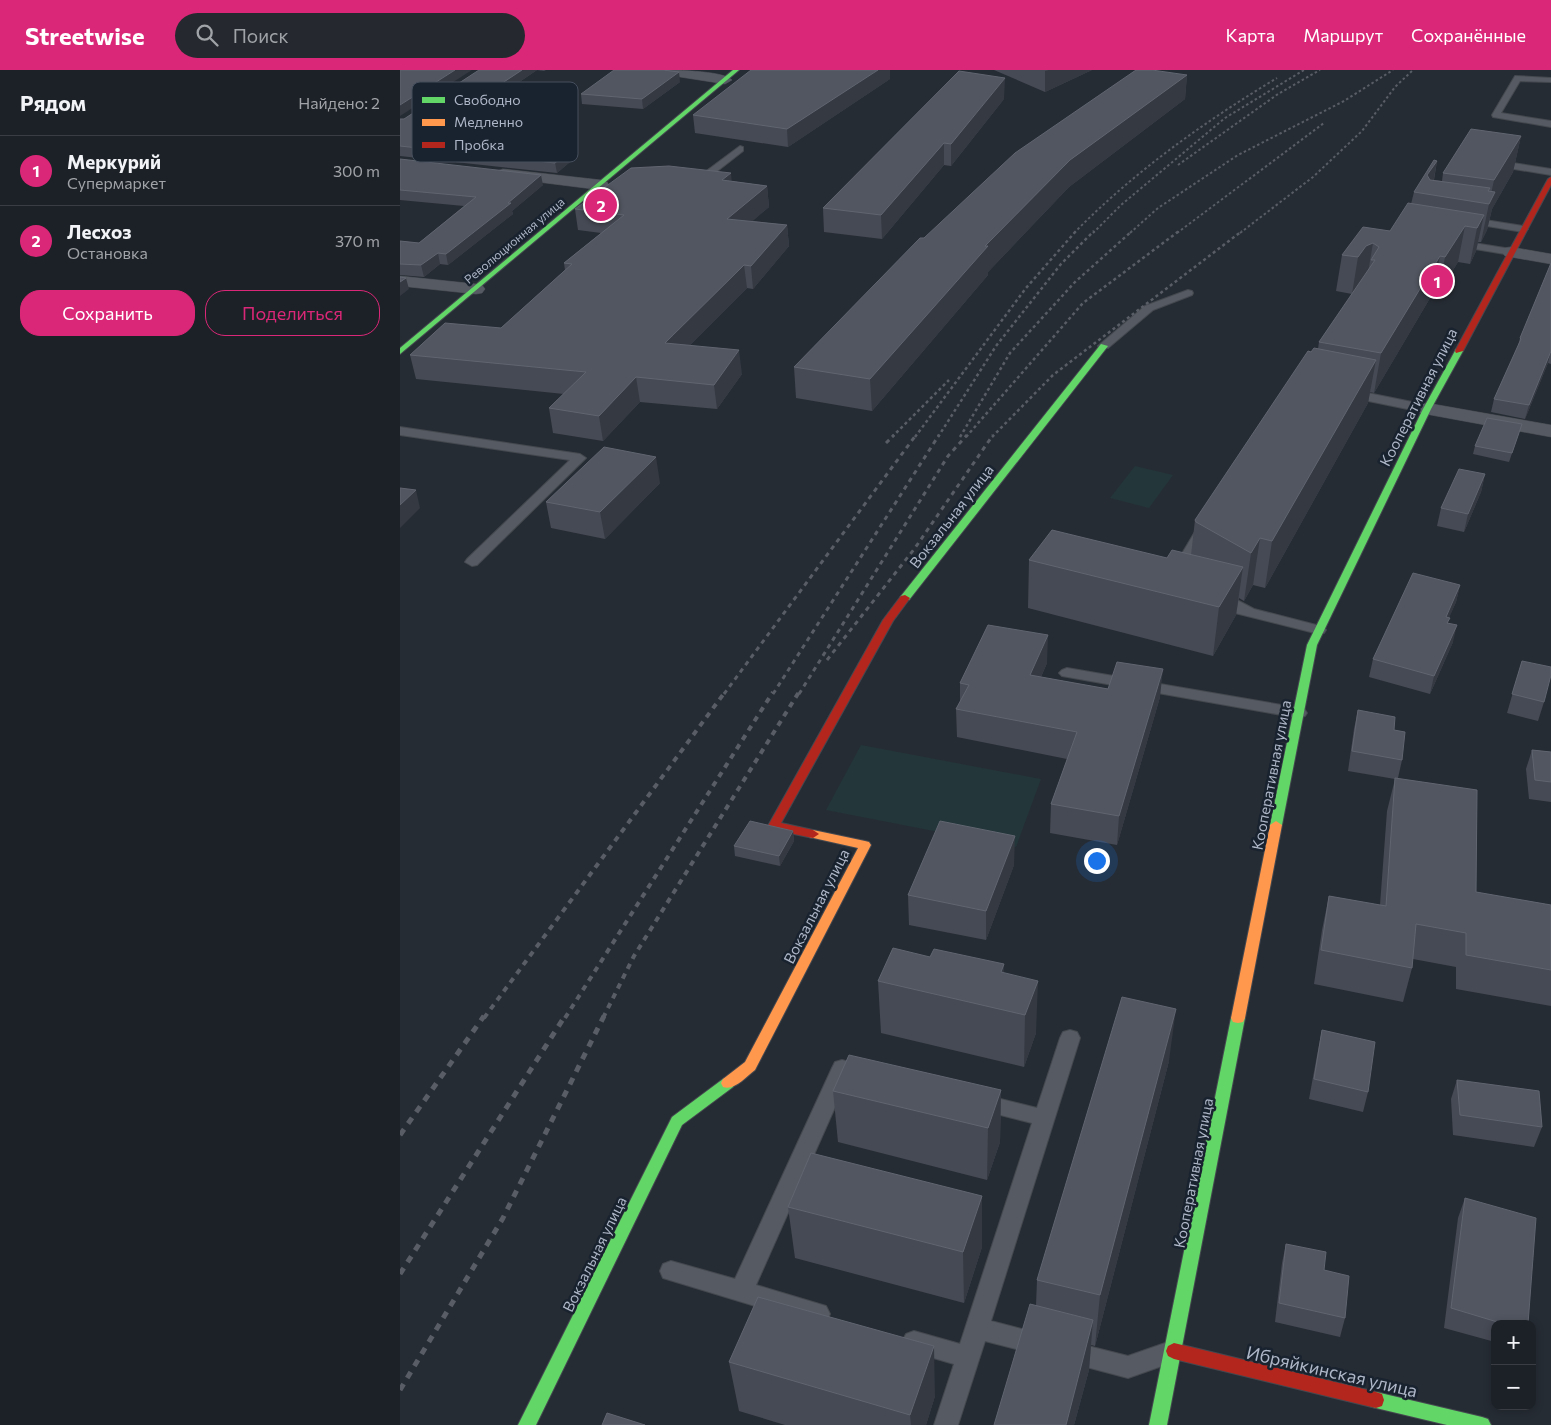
<!DOCTYPE html>
<html lang="ru">
<head>
<meta charset="utf-8">
<style>
	:root { --surface:#1c2127; --page:#25292f; --text:#f1f3f6; --muted:#a0a3a7; --line:#3a3e44; --accent:#db2777 }
	body { margin:0; font-family:Commissioner,sans-serif; background:var(--page); color:var(--text) }
	.controls { position:absolute; right:15px; bottom:15px; display:grid; overflow:hidden; border-radius:10px; box-shadow:0 2px 8px #0003 }
	.controls button { width:45px; height:45px; display:grid; place-items:center; padding:0; border:0; border-bottom:1px solid var(--line); background:var(--surface); color:var(--text); font:25px sans-serif }
	.you { position:absolute; left:696px; top:790px; width:18px; height:18px; margin:-12px; border:4px solid #fff; border-radius:50%; background:#1a73e8; box-shadow:0 0 0 8px #1a73e833 }
	.badge { display:grid; place-items:center; width:32px; height:32px; border-radius:50%; background:var(--accent); color:#fff; font-size:16px; font-weight:700 }
	.pin { position:absolute; translate:-50% -50%; border:2px solid #fff; box-shadow:0 1px 5px #0006 }
	.list { margin:0; padding:0; list-style:none }
	h2 { display:flex; justify-content:space-between; align-items:center; height:65px; margin:0; padding:0 20px; font-size:21px }
	h2 small { font-size:16px; font-weight:400; color:var(--muted) }
	.list li { display:grid; grid-template-columns:32px 1fr auto; gap:15px; align-items:center; box-sizing:border-box; height:70px; padding:0 20px; border-top:1px solid var(--line) }
	.list b { display:block; font-size:19px; white-space:nowrap }
	.list p { margin:0; font-size:16px; white-space:nowrap; color:var(--muted) }
	.list em { font-size:16px; font-style:normal; color:var(--muted) }
	.actions { display:flex; gap:10px; padding:15px 20px }
	.actions a { flex:1; padding:11px 0; border:1px solid var(--accent); border-radius:20px; text-align:center; font-size:18px; color:var(--accent) }
	.actions .main { background:var(--accent); color:#fff }
	.icon { flex:none; width:28px; height:28px; fill:none; stroke:currentColor; stroke-width:2; stroke-linecap:round; stroke-linejoin:round }
	.map { position:relative; flex:none; width:1151px; height:1355px; overflow:hidden }
	header { display:flex; align-items:center; gap:30px; box-sizing:border-box; height:70px; padding:0 25px; background:var(--accent); color:#fff }
	header strong { font-size:24px }
	nav { display:flex; gap:28px; margin-inline-start:auto; font-size:18px }
	.search { width:350px; height:45px; background:var(--page); display:flex; align-items:center; gap:12px; box-sizing:border-box; padding:0 18px; border-radius:28px; color:var(--muted); font-size:19px }
	main { display:flex }
	aside { flex:1; background:var(--surface) }
	.map>svg:first-child { display:block }
	.green { fill:#23363a }
	.lines { fill:none; stroke-linecap:round; stroke-linejoin:round }
	.lane-casing { stroke:#44484f; stroke-width:2 }
	.street-casing { stroke:#44484f; stroke-width:1 }
	.fast-casing { stroke:#44484f; stroke-width:2 }
	.slow-casing { stroke:#44484f; stroke-width:2 }
	.jam-casing { stroke:#44484f; stroke-width:2 }
	.lane { fill:#565b63; fill-rule:evenodd }
	.street { fill:#565b63; fill-rule:evenodd }
	.fast { fill:#63d668; fill-rule:evenodd }
	.slow { fill:#ff974d; fill-rule:evenodd }
	.jam { fill:#b3261e; fill-rule:evenodd }
	.rail-far4 { stroke:#595e66; stroke-width:2; stroke-dasharray:2.5 2.5; stroke-linecap:butt }
	.rail-far3 { stroke:#595e66; stroke-width:2.5; stroke-dasharray:3 3; stroke-linecap:butt }
	.rail-far2 { stroke:#595e66; stroke-width:3; stroke-dasharray:4.5 4.5; stroke-linecap:butt }
	.rail-far1 { stroke:#595e66; stroke-width:4; stroke-dasharray:5.5 5.5; stroke-linecap:butt }
	.rail { stroke:#595e66; stroke-width:5; stroke-dasharray:7 7; stroke-linecap:butt }
	.wall { fill:#464a54 }
	.shaded-wall { fill:#343942 }
	.building { fill:#515660; stroke:#606570 }
	.labels { text-anchor:middle; dominant-baseline:central; stroke-width:5; stroke-linejoin:round; paint-order:stroke }
	.far-street-label { font-size:12px; fill:#aeb7c7; stroke:#19222f }
	.street-label { font-size:15px; fill:#aeb7c7; stroke:#19222f }
	.near-street-label { font-size:18px; fill:#aeb7c7; stroke:#19222f }
	.key { fill:#19222f; stroke:#464f5d; stroke-width:1 }
	.key-label { font-size:14px; fill:#aeb7c7 }
</style>
</head>
<body>
<header>
<strong>Streetwise</strong>
<div class="search"><svg class="icon" aria-label="search" viewBox="0 0 24 24"><circle cx="10" cy="10" r="6"/><path d="M15 15l6 6"/></svg>Поиск</div>
<nav><a>Карта</a><a>Маршрут</a><a>Сохранённые</a></nav>
</header>
<main>
<aside>
<h2>Рядом<small>Найдено: 2</small></h2>
<ul class="list">
<li><span class="badge">1</span><div><b>Меркурий</b><p>Супермаркет</p></div><em>300 m</em></li>
<li><span class="badge">2</span><div><b>Лесхоз</b><p>Остановка</p></div><em>370 m</em></li>
</ul>
<div class="actions"><a class="main">Сохранить</a><a>Поделиться</a></div>
</aside>
<div class="map">
<svg width="1151" height="1355" viewBox="0 0 1151 1355">
	<rect width="100%" height="100%" fill="#262c34"/>
	<path class="green" d="M735 396 773 405 749 438 710 428Z
		M461 675 641 709 616 777 426 740Z"/>
	<g class="lines">
		<g class="lane-casing">
			<path id="lane" d="M1115 6 1151 8V12L1120 11 1101 43 1151 51V57L1093 47 1092 45Z
				M340 76 343 77V81L302 113H291V109L297 108Z
				M1093 90 1151 99V105L1090 95V91Z
				M1066 147 1123 156 1128 159 1123 162 1063 152 1061 150Z
				M1055 170 1111 179 1116 182 1111 185 1051 175 1050 173Z
				M788 220 792 221 793 223 792 225 753 240 708 278H700L698 276 745 236Z
				M948 319 1027 335 1033 339 1027 343 944 326 942 323Z
				M0 357 180 384 186 388 77 495 72 496 65 492 67 489 170 390 0 365Z
				M804 454 811 458 788 497 791 503 784 507 779 506 774 497 799 455Z
				M818 520 854 539 924 557 926 560 924 563 919 564 835 543 833 539 813 527 811 524 813 521Z
				M667 598 899 638 905 640 907 643 905 646 899 648 662 606 659 603 662 600Z
				M670 960 677 962 680 968 591 1251 648 1266 652 1274 648 1282 640 1285 585 1271 558 1355H534L554 1294 506 1280 502 1272 506 1264 514 1261 560 1274 632 1053 573 1038 570 1032 573 1026 580 1024 637 1038 660 968 663 962Z
				M442 990 471 998 474 1004 471 1010 464 1012 448 1008 356 1215 426 1236 430 1244 426 1252 418 1255 263 1208 260 1201 263 1194 271 1191 335 1209 432 998 435 992Z
				M668 1271 728 1286 771 1271 779 1274 783 1282 779 1290 728 1308 660 1290 656 1282 660 1274Z"/>
		</g>
		<g class="street-casing">
			<path id="street" d="M254 0C269 0 323 0 332 10L325 14 261 4Z
				M103 99 201 110 207 112 209 115 207 118 201 120 98 107 95 104 98 101Z
				M1111 177 1151 184V194L1105 186 1102 182 1105 178Z
				M0 206 76 214 82 215 85 219 82 223 76 224 0 216Z
				M1027 333 1151 355V367L1020 343 1017 339 1020 335Z"/>
		</g>
		<g class="fast-casing">
			<path id="fast" d="M333 0H339L0 284V278Z
				M701 274 708 276 509 530H501L500 528 501 526Z
				M1056 279 1063 281 1031 339 917 575 882 755 876 759 872 758 870 755 907 575 1023 339Z
				M838 943 843 944 845 948 767 1355H749L831 948 833 944Z
				M328 1007 333 1009 335 1013 333 1017 282 1055 136 1355H118L272 1047 323 1009Z
				M976 1322 1082 1347 1088 1349 1091 1355H1047L976 1338 970 1336 968 1330 970 1324Z"/>
		</g>
		<g class="slow-casing">
			<path id="slow" d="M876 751 882 755 845 948 843 952 838 953 833 952 831 948 870 755Z
				M413 760 465 771 469 772 471 775 355 1000C346 1007 334 1021 323 1017L321 1013 323 1009 345 992 458 778 409 767 407 764 409 761Z"/>
		</g>
		<g class="jam-casing">
			<path id="jam" d="M1151 107V115L1063 281 1056 283 1055 281 1148 109Z
				M505 525 510 528 493 551 381 753 413 760 419 764 413 768 370 759 368 756 483 550 501 526Z
				M774 1273 976 1322 982 1324 984 1330 982 1336 976 1338 774 1289 768 1286 766 1281 768 1276Z"/>
		</g>
		<use href="#lane" class="lane"/>
		<use href="#street" class="street"/>
		<use href="#fast" class="fast"/>
		<use href="#slow" class="slow"/>
		<use href="#jam" class="jam"/>
		<path class="rail-far4" d="M778 95 878 24 920 0
			M674 163C735 101 804 52 877 8
			M693 163 721 135 825 48 904 0
			M730 163 758 138 838 85 944 31 993 0
			M777 163 924 53
			M840 163 913 107 962 61 995 17 1013 0"/>
		<path class="rail-far3" d="M492 367 549 310
			M515 367 626 218 676 161
			M538 367 596 276 661 194 694 161
			M560 367 610 283 675 212 732 161
			M566 367 683 233 779 161
			M592 367 653 305 842 161"/>
		<path class="rail-far2" d="M486 373 494 365
			M427 590 515 478 593 365
			M324 624 516 365
			M373 624 539 365
			M399 624 548 386 567 365"/>
		<path class="rail-far1" d="M84 948 325 622
			M165 948 373 622
			M203 948 234 886 399 622"/>
		<path class="rail" d="M0 1065 84 946
			M0 1204 165 946
			M0 1320 103 1148 204 946"/>
	</g>
	<path class="wall" d="M79 0H146L144 1 137 0 43 64 176 76 177 86 157 103 0 86V49H4Z
		M594 0H692L645 22Z
		M787 5 785 29 669 117 588 202V205L472 341 396 328 394 297 524 168Z
		M490 9 388 77 295 63 293 45Z
		M280 12 243 39 182 34 181 24Z
		M604 29 551 96 544 95 482 169 424 162 423 138Z
		M1121 66 1113 102 1092 139 1087 160 1081 172H1078L1076 181 1070 194 1058 192 1038 224 1033 223 974 323 970 322 968 333 865 518 853 515 844 531 839 528 836 545 813 586 628 538 629 490 767 488 791 485 795 450 911 282 918 279 919 272 952 224 936 221 942 185 990 161 1011 134 1014 122 1037 91 1034 110 1042 111 1043 103Z
		M0 89 143 115 112 141 113 144 48 195 40 194 24 207 0 205V171L19 173 64 136 0 130Z
		M331 111 367 116 369 137 352 151 387 155 389 176 353 219 347 218 289 276 342 304 317 339 240 332 203 371 153 363 149 338 164 324 16 309 10 285 101 258 165 200 164 193 201 163 178 160 175 139Z
		M1151 193V294L1148 293 1125 349 1091 342 1094 329 1118 276 1120 268Z
		M1119 363 1109 392 1073 384 1075 376Z
		M1085 404 1081 422 1064 462 1037 456 1041 438Z
		M260 413 205 469 151 458 146 432Z
		M1060 515 1056 532 1049 547 1048 553 1053 572 1030 624 969 607 973 589Z
		M1122 591 1144 632 1138 651 1107 643Z
		M647 593 641 607 708 619 760 627 717 775 650 763 651 734 667 689 557 667 556 639 560 632V613Z
		M958 640 1002 690 998 708 1076 822 1151 835V936L1056 919V897L1013 889 1012 898 1003 932 914 914 922 860 929 826 980 835 987 741 995 709 948 701 954 659Z
		M1132 680 1151 682V732L1129 729 1126 699Z
		M393 761 394 771 380 796 335 786 334 776Z
		M614 795 586 870 509 855 508 825Z
		M530 887 604 903 636 963 624 997 481 963 478 911Z
		M922 960 968 1022 963 1042 909 1029 918 980Z
		M769 991 695 1276 691 1275 689 1300 674 1355H594L636 1236 637 1210Z
		M1057 1010 1142 1057 1134 1077 1053 1065 1051 1029Z
		M601 1020 600 1072 587 1110 438 1072 433 1021Z
		M582 1126V1177L564 1233 395 1188 388 1137Z
		M1065 1128 1128 1254H1095V1272L1044 1258 1058 1148Z
		M886 1174 945 1248 940 1267 875 1252 882 1193Z
		M329 1292 535 1326 526 1355H385L339 1341Z"/>
	<path class="shaded-wall" d="M55 0H72L0 46V35Z
		M122 0H137L30 72 28 62Z
		M478 0H490V9L388 77 387 59Z
		M649 0H692L645 22V1Z
		M279 2 280 12 243 39 242 29Z
		M787 5 785 29 669 117 588 202V205L472 341 470 309 585 176 670 90Z
		M605 8 604 29 551 96V74Z
		M1121 66 1113 102 1092 139 1087 160 1081 172 1094 110Z
		M544 73V95L482 169 481 145Z
		M176 76 177 86 157 103 155 93Z
		M1037 91 1031 124 1027 105Z
		M331 103 333 124 322 110Z
		M141 105 143 115 112 141 113 144 48 195 46 184Z
		M367 116 369 137 330 171 327 149Z
		M1084 145 1076 181 1070 194 1077 158Z
		M387 155 389 176 353 219 351 196Z
		M1065 156 1058 192 1038 224 1045 187Z
		M973 173 967 209 952 224 958 187 966 176Z
		M38 183 40 194 24 207 21 195Z
		M1040 186 1033 223 974 323 981 283Z
		M344 195 347 218 268 297 265 273Z
		M6 208 9 219 0 226V212Z
		M339 280 342 304 317 339 314 315Z
		M1151 281 1148 293 1125 349 1129 335Z
		M976 290 968 333 865 518 872 471Z
		M236 307 240 332 203 371 199 346Z
		M256 387 260 413 205 469 200 442Z
		M1085 404 1081 422 1064 462 1068 444Z
		M16 420 20 438 0 458V435Z
		M860 468 853 515 844 531 851 483Z
		M843 497 836 545 813 586 819 537Z
		M1060 515 1056 532 1042 564 1046 547Z
		M1057 555 1053 572 1030 624 1034 606Z
		M648 565 647 593 629 633 630 605Z
		M763 599 760 627 717 775 719 746Z
		M393 761 394 771 380 796 379 786Z
		M615 766 614 795 586 870V841Z
		M604 894 603 940 601 902Z
		M638 911 636 963 624 997 625 945Z
		M776 939 769 991 695 1276 700 1225Z
		M601 1020 600 1072 587 1110 588 1058Z
		M582 1126V1177L564 1233 563 1182Z
		M693 1250 689 1300 674 1355H666Z
		M534 1276 535 1326 526 1355H511L510 1345Z"/>
	<path class="building" d="M0 0H55L0 35Z
		M79 0H122L28 62 176 76 155 93 0 76V49H4Z
		M214 0H263L279 2 242 29 181 24Z
		M351 0H478L387 59 293 45Z
		M736 0H752L787 5 670 90 585 176H588L470 309 394 297 520 168H524L615 83Z
		M559 1 605 8 551 74 544 73 481 145 423 138Z
		M1071 59 1121 66 1094 110 1043 103Z
		M0 89 141 105 108 133H111L46 184 38 183 21 195 0 194V171L19 173 76 127 0 120Z
		M1034 90 1037 91 1027 105 1030 110 1090 118 1088 121 1095 122 1089 134 1014 122Z
		M269 96 331 103 322 110 367 116 327 149 387 155 351 196 344 195 265 273 339 280 314 315 236 307 199 346 149 338 186 302 10 285 45 253 101 258 172 194 164 193 224 145 175 139 231 98Z
		M1008 133 1084 145 1077 158 1065 156 1045 187 1040 186 981 283 919 272 975 190H971L979 177 973 173 966 176 958 187 942 185 963 157 990 161Z
		M1151 193V281L1129 335 1094 329 1121 269 1120 268Z
		M0 207 6 208 0 212Z
		M914 278 976 290 872 471 860 468 851 483 796 452 795 450 908 281 911 282Z
		M1087 348 1122 354 1112 383 1075 376Z
		M204 377 256 387 200 442 146 432Z
		M1059 399 1085 404 1068 444 1041 438Z
		M0 418 16 420 0 435Z
		M652 460 767 488 772 480 843 497 819 537 629 490Z
		M1013 503 1060 515 1046 547 1050 548 1047 553 1057 555 1034 606 973 589Z
		M588 555 648 565 630 605 708 619 717 592 763 599 719 746 651 734 677 662 556 639 569 615 560 613Z
		M1122 591 1151 597V605L1144 632 1112 624Z
		M958 640 995 647 994 660 1005 662 1002 690 952 681Z
		M1132 680 1151 682V712L1135 710Z
		M995 708 1077 720 1076 822 1151 835V900L1066 885V863L1016 854 1012 898 921 880 929 826 986 836Z
		M350 751 393 761 379 786 334 776Z
		M540 751 615 766 586 841 508 825Z
		M493 878 530 887 534 879 604 894 601 902 638 911 625 945 478 911Z
		M722 927 776 939 700 1225 637 1210Z
		M922 960 975 972 968 1022 914 1009Z
		M449 985 601 1020 588 1058 433 1021Z
		M1057 1010 1139 1021 1142 1057 1060 1045Z
		M411 1083 582 1126 563 1182 388 1137Z
		M1065 1128 1136 1148 1128 1254H1104L1051 1238Z
		M886 1174 926 1182 924 1200 949 1206 945 1248 879 1233Z
		M358 1227 534 1276 510 1345 329 1292Z
		M630 1234 693 1250 666 1355H594Z
		M207 1343 245 1355H202Z"/>
	<g class="labels">
		<g class="far-street-label">
			<text transform="translate(114 170) rotate(-40)">Революционная улица</text>
		</g>
		<g class="street-label">
			<text transform="translate(1018 327) rotate(-63)">Кооперативная улица</text>
			<text transform="translate(551 446) rotate(-52)">Вокзальная улица</text>
			<text transform="translate(871 705) rotate(-79)">Кооперативная улица</text>
			<text transform="translate(416 836) rotate(-63)">Вокзальная улица</text>
			<text transform="translate(793 1103) rotate(-79)">Кооперативная улица</text>
			<text transform="translate(194 1184) rotate(-64)">Вокзальная улица</text>
		</g>
		<g class="near-street-label">
			<text transform="translate(932 1301) rotate(13)">Ибряйкинская улица</text>
		</g>
	</g>
	<rect x="12" y="12" width="166" height="80" rx="8" class="key"/>
	<rect x="22" y="27" width="23" height="6" fill="#63d668"/>
	<rect x="22" y="49" width="23" height="7" fill="#ff974d"/>
	<rect x="22" y="72" width="23" height="6" fill="#b3261e"/>
	<g class="key-label">
		<text x="54" y="35">Свободно</text>
		<text x="54" y="57">Медленно</text>
		<text x="54" y="80">Пробка</text>
	</g>
</svg>
<div class="controls">
<button>+</button>
<button>−</button>
</div>
<div class="you"></div>
<div class="pin badge" style="left:1037px;top:211px">1</div>
<div class="pin badge" style="left:201px;top:135px">2</div>
</div>
</main>
</body>
</html>
